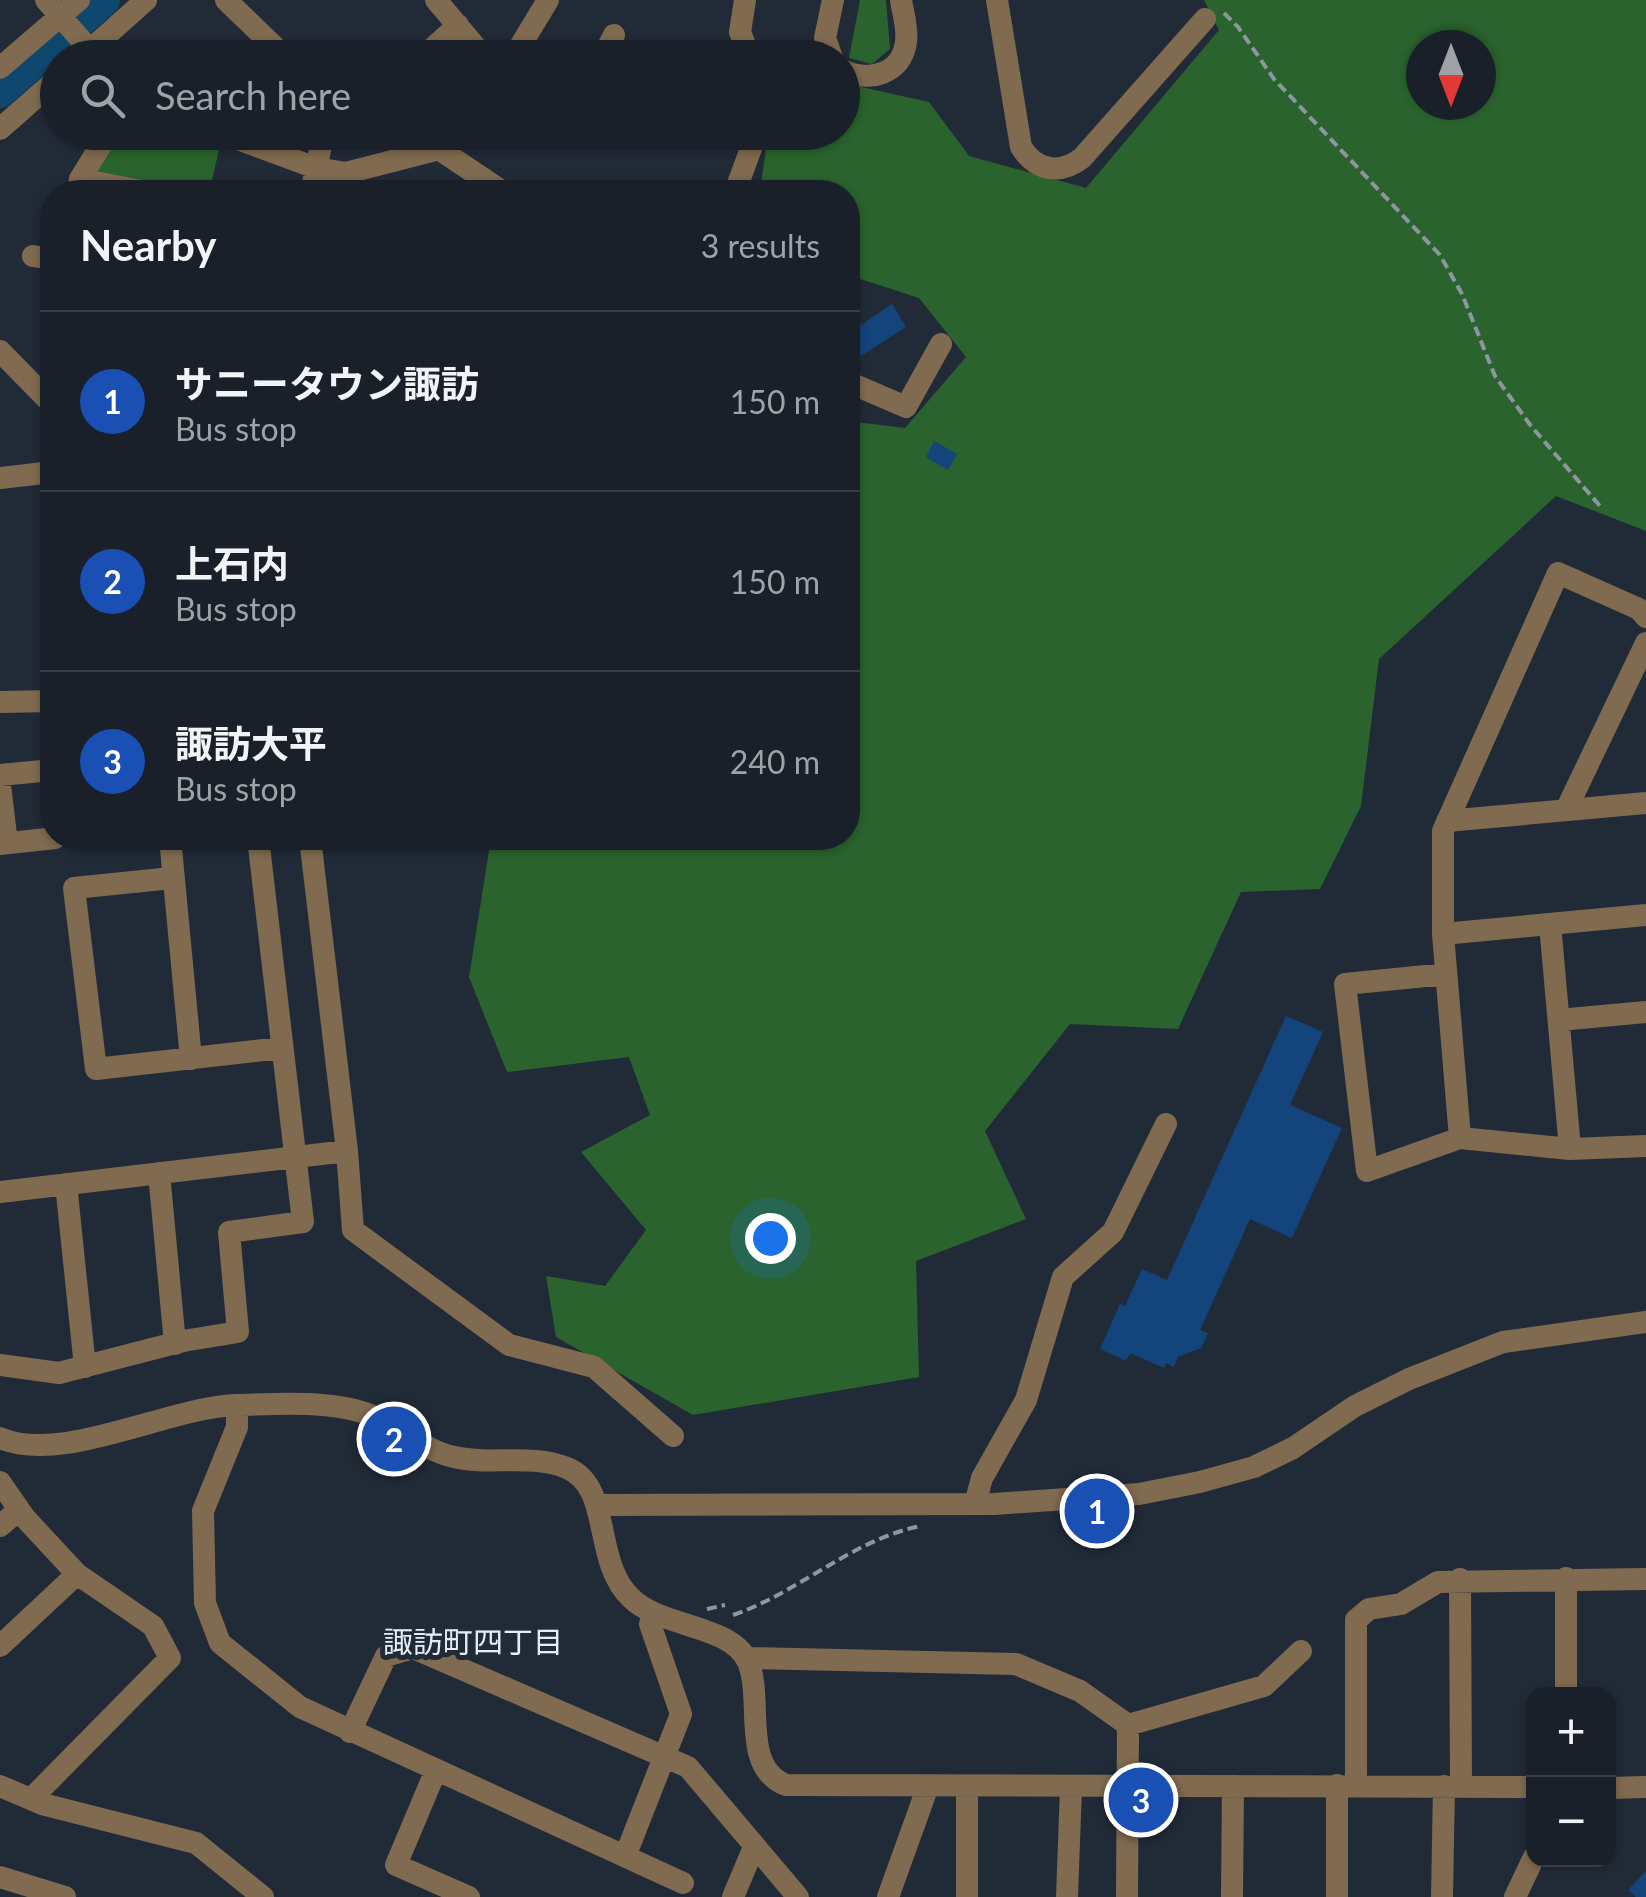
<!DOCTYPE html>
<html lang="en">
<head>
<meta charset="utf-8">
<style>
	:root { --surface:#19202a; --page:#262d36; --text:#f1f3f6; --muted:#9fa3a8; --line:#373e47; --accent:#8c9099 }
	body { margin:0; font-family:Lato,"Noto Sans JP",sans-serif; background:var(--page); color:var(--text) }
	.controls { position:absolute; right:30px; bottom:30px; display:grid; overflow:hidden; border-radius:20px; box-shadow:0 2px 8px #0004 }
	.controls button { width:90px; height:90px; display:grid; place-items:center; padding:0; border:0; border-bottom:2px solid var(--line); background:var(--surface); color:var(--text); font:50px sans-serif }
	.compass { position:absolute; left:1406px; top:30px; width:90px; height:90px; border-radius:50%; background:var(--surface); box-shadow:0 2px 8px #0004; rotate:180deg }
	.you { position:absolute; left:770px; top:1238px; width:35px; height:35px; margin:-25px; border:8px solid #fff; border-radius:50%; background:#1a73e8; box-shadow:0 0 0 15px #1a73e833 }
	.badge { display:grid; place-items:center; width:65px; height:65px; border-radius:50%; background:var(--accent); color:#fff; font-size:32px; font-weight:700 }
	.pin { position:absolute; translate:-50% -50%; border:5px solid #fff; box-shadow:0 2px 10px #0006 }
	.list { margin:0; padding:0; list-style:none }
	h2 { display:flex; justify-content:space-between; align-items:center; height:130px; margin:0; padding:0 40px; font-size:42px }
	h2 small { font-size:32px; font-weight:400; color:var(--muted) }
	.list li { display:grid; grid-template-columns:65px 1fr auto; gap:30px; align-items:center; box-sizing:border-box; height:180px; padding:0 40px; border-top:2px solid var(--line) }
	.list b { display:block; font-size:38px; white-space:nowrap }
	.list p { margin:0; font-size:32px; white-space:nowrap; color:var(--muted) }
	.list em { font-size:32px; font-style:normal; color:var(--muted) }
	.icon { flex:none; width:55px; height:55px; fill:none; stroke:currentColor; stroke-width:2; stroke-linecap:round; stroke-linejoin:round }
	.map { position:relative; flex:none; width:1646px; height:1897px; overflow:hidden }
	.search { position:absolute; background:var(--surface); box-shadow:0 2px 8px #0004; left:40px; top:40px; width:820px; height:110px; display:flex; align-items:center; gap:25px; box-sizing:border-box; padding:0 35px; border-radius:55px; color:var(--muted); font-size:38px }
	.panel { position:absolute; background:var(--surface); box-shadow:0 2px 8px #0004; left:40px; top:180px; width:820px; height:670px; border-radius:40px }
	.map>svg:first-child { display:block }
	.green { fill:#2a632d; fill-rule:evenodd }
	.water { fill:#0f486f }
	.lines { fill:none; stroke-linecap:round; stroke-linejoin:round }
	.river { stroke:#0f486f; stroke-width:32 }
	.building { fill:#14447c }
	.path { stroke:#8d959f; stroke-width:4; stroke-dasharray:10 5; stroke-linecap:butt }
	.minor { stroke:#816b50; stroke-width:22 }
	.labels { text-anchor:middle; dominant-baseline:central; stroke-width:10; stroke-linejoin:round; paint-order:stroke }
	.neighbourhood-label { font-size:30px; fill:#e6ecf5; stroke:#212b38 }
</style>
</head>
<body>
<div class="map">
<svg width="1646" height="1897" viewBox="0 0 1646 1897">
	<rect width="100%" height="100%" fill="#212b38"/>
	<path class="green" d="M860 0H886L890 49 872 64 849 58Z
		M1204 0H1646V531L1556 496 1379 659 1361 806 1320 889 1241 892 1178 1029 1070 1024 985 1131 1026 1219 916 1261 919 1377 693 1415 556 1337 546 1276 605 1286 646 1230 581 1152 650 1115 629 1057 507 1072 469 977 491 838H848V421L905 428 966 357 919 298 848 275V192H760L768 133 842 132 843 83 929 102 969 156 1086 188 1219 30ZM1421 45H1481V105H1421Z
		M118 133H199L220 146 209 192H177L89 175Z"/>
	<path class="water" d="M95 0H114L83 27 75 17Z
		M56 32 69 47 0 106V82Z"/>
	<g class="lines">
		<path class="river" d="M0 92 104 0"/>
	</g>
	<path class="building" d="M892 304 906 327 853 361 848 351V334Z
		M934 441 957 454 948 470 926 457Z
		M1286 1016 1323 1032 1290 1105 1342 1128 1292 1238 1250 1219 1200 1330 1208 1333 1201 1348 1178 1357 1174 1367 1166 1363 1164 1368 1130 1353 1126 1361 1100 1349 1120 1304 1125 1306 1142 1269 1167 1280Z
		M1646 1871V1897H1636L1628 1890Z"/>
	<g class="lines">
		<path class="path" d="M1224 13 1238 27 1274 79 1440 255 1462 294 1495 376 1531 426 1600 506
			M707 1609 725 1605
			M733 1615C798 1593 853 1539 921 1526"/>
		<path class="minor" d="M46 0 90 50 101 58
			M226 0 286 58
			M436 0 485 58
			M745 0 740 32 750 58
			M997 0 1021 147C1036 171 1060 175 1082 158L1205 19
			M81 58 146 0
			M422 58 458 25
			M513 58 548 0
			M602 58 614 35
			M832 58 825 38 833 0
			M0 68 79 0
			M842 70C869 83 902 74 906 42 908 28 903 13 901 0
			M0 129 58 78
			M219 132 316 168 346 173 439 149 459 132
			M439 149 503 192
			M80 179 146 192
			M79 192 80 179 109 132
			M311 192 324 132
			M735 192 757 132
			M33 256 52 259
			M0 351 52 404
			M848 382 906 407 941 344
			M0 478 52 472
			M0 702 52 701
			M0 775 52 770
			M0 785 7 843
			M1566 810 1646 643
			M1447 821 1646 803
			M170 838 191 1059
			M310 838 347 1151 353 1230 509 1345 594 1367 673 1436
			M0 844 55 838
			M172 878 74 888 96 1069 281 1048
			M1646 915 1443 934 1460 1138 1570 1149 1646 1146
			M1550 924 1570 1149
			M1443 934V831L1558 573 1639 609 1646 617
			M1446 974 1345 984 1367 1171 1460 1138
			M1559 1020 1646 1012
			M159 1173 175 1344
			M66 1184 85 1367
			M0 1192 347 1151
			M0 1365 59 1373 183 1341 238 1332 229 1232 303 1222 258 838
			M237 1405V1427L203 1511 205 1603 220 1643 300 1707 683 1883
			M0 1438C62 1465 168 1407 237 1405 282 1404 339 1399 380 1419 405 1431 426 1451 454 1457 490 1466 531 1453 567 1468 613 1487 592 1561 631 1598 661 1628 731 1624 748 1662 764 1699 740 1767 786 1785L1534 1787
			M0 1482 25 1518 77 1574
			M975 1504 982 1478 1026 1400 1063 1277 1113 1232 1166 1124
			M597 1505 994 1504 1139 1494 1200 1482 1254 1467 1293 1448 1355 1406 1409 1379 1503 1342 1646 1322
			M0 1526 19 1510
			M1460 1579 1461 1786
			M0 1646 77 1574 153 1626 170 1658 31 1799
			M746 1658 1016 1664 1080 1691 1128 1725
			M1566 1694V1578
			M350 1732 386 1656 413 1648 688 1767 798 1897
			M436 1770 396 1865 469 1897
			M1337 1785V1897
			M1356 1785V1620L1369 1609 1401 1604 1438 1582 1646 1579
			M0 1786 42 1804 196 1843 263 1897
			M1608 1788 1646 1787
			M626 1854 681 1714 650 1624 653 1615
			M0 1877 65 1897
			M733 1897 754 1847
			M888 1897 928 1786
			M967 1897V1786
			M1067 1897 1071 1787
			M1127 1897 1128 1725 1264 1686 1301 1651
			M1232 1897 1233 1786
			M1442 1897 1444 1786
			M1515 1897 1534 1857"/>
	</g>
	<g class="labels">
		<g class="neighbourhood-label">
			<text x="473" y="1641">諏訪町四丁目</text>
		</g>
	</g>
</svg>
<div class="controls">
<button>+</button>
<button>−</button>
</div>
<svg class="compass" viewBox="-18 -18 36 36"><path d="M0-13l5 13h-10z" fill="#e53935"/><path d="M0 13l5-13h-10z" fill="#9fa3a8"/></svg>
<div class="you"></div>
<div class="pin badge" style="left:1097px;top:1511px;background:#1a4fb4">1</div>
<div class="pin badge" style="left:394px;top:1439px;background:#1a4fb4">2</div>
<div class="pin badge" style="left:1141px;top:1800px;background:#1a4fb4">3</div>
<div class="search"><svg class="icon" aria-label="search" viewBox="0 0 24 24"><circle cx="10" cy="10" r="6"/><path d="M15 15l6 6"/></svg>Search here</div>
<section class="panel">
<h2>Nearby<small>3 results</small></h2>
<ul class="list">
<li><span class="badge" style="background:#1a4fb4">1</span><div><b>サニータウン諏訪</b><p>Bus stop</p></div><em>150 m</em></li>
<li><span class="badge" style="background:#1a4fb4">2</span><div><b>上石内</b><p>Bus stop</p></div><em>150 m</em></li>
<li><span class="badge" style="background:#1a4fb4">3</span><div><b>諏訪大平</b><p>Bus stop</p></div><em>240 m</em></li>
</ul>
</section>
</div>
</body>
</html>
